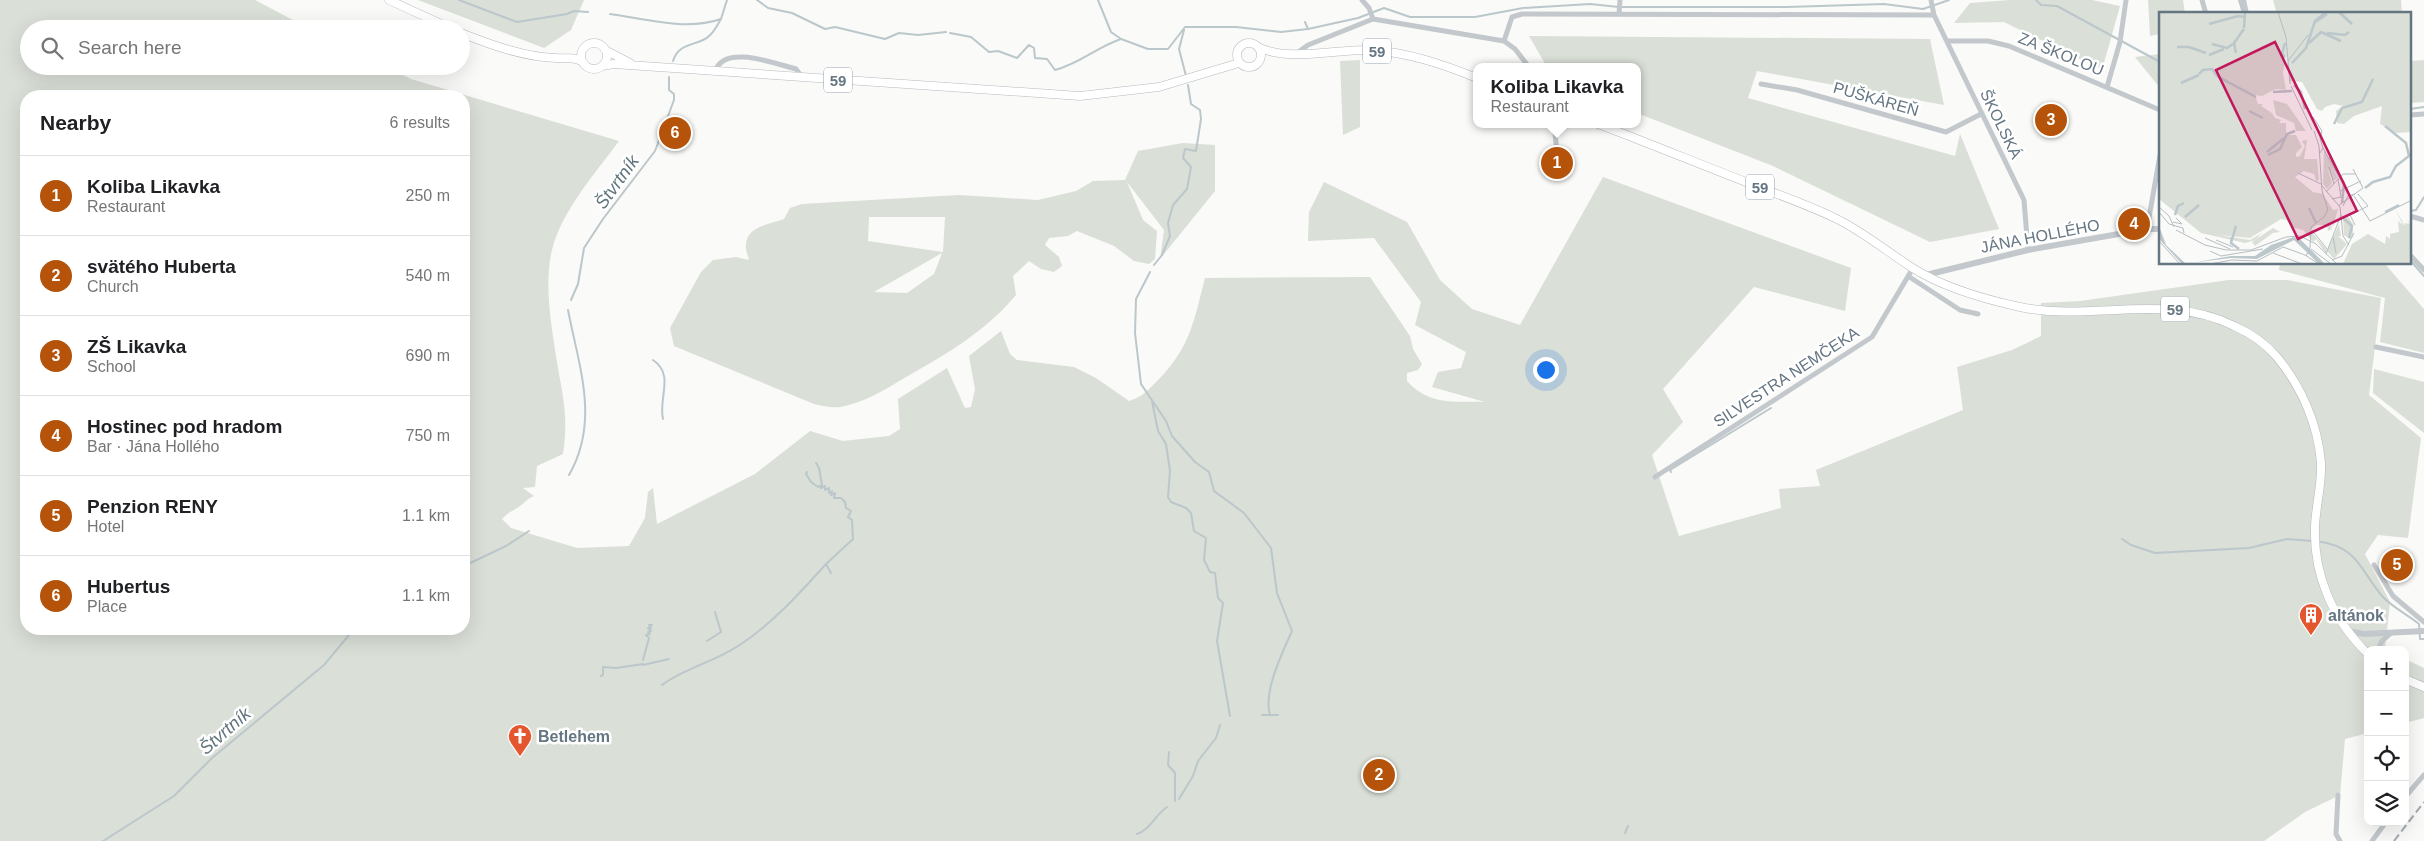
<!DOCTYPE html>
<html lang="en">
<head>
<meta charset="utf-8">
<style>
	:root { --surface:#fff; --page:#f6f6f6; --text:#202124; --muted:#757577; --line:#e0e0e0; --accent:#b45309 }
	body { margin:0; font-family:Helvetica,sans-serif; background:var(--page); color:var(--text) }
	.controls { position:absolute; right:15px; bottom:15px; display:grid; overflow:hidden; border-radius:10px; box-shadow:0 5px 20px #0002 }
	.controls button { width:45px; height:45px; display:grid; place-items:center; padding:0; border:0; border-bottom:1px solid var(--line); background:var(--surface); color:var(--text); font:25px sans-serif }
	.you { position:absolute; left:1545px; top:369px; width:18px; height:18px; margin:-12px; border:4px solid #fff; border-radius:50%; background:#1a73e8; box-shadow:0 0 0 8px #1a73e833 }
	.badge { display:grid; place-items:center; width:32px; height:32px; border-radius:50%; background:var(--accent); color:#fff; font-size:16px; font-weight:700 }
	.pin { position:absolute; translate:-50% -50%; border:2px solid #fff; box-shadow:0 1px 5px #0006 }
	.popup { position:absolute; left:1473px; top:63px; width:168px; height:65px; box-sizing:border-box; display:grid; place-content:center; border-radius:10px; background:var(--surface); filter:drop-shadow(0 1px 4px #0005); font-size:16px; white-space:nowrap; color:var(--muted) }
	.popup b { font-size:19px; color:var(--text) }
	.popup::after { content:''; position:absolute; left:50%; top:100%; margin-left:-10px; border:10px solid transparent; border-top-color:var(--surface) }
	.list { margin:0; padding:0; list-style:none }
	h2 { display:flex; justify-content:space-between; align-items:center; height:65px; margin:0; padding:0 20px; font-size:21px }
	h2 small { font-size:16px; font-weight:400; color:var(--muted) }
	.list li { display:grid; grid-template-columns:32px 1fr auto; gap:15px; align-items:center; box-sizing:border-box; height:80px; padding:0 20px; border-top:1px solid var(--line) }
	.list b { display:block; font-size:19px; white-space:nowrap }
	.list p { margin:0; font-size:16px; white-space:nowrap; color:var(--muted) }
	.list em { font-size:16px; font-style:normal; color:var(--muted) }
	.icon { flex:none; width:28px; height:28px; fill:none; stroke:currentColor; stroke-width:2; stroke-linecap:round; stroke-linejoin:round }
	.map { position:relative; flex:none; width:2424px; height:841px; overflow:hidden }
	.search { position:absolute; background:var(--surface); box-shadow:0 5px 20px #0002; left:20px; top:20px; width:450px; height:55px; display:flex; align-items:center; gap:12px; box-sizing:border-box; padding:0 18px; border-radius:28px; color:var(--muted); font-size:19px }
	.panel { position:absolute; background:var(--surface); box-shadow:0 5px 20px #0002; left:20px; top:90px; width:450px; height:545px; border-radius:20px }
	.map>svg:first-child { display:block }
	.green { fill:#dadfd7; fill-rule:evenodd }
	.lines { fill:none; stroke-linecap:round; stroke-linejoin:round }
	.stream { stroke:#bbc7cb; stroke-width:2 }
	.primary-casing { stroke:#b5babe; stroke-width:9 }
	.minor { stroke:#c3c8cc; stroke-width:5 }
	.tertiary { stroke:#c3c8cc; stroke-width:6 }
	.primary { stroke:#fff; stroke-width:8 }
	.rail { stroke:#a2aab0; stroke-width:2; stroke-dasharray:8 4; stroke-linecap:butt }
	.labels { text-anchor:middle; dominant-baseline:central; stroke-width:5; stroke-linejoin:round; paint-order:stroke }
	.shield { fill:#fff; stroke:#939fa8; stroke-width:1 }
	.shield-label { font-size:15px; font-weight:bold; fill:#657683 }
	.street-label { font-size:16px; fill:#657683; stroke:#fff }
	.poi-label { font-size:16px; font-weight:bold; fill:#657683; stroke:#fff; text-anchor:start }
	.water-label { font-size:18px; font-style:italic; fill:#60757c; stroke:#fff }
	.inset-river { fill:none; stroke:#bbc7cb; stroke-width:2.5 }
	.inset-road { fill:none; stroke:#b5bdc2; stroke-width:1 }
	.view { fill:#c2185b; fill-opacity:0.15; stroke:#c2185b; stroke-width:2.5 }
	.inset-edge { fill:none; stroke:#657683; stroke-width:2.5 }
</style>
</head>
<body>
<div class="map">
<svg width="2424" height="841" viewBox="0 0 2424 841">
	<rect width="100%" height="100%" fill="#fafaf8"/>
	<path class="green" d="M0 0H255L310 29H29V66H386L411 79 619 141C595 174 562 210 552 250 544 283 551 323 556 356 562 395 569 413 563 454L537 466 535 487 523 488 534 496C526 499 526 502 520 506 513 511 508 512 502 519L511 528 577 548 629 546 645 518 648 492 653 488 657 524 755 474 810 431 843 441 889 436 900 429 898 399 947 368 965 408 971 407 975 389 969 356 1001 331 1010 354 1017 360 1074 367 1096 378 1129 401C1143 397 1149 389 1159 379 1191 346 1194 320 1205 278L1370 277 1410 336 1413 349 1422 364 1418 370 1407 373V381C1430 406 1453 401 1485 402L1432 387 1438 372 1461 368 1466 352 1415 325 1421 302 1374 238 1308 241 1309 212 1324 182 1407 222 1440 280 1472 309 1520 325 1603 177 1851 268 1845 311 1754 287 1663 389 1683 422 1652 455 1679 536 1781 508 1779 489 1820 486 1816 470 1963 410 1957 367 2012 350 2041 336V303L2080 301 2229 280H2287L2381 298 2369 395 2421 438 2408 538 2378 535 2365 554 2390 602 2385 650H2368V733L2345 739 2340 795 2305 812 2264 841H0ZM26 96H464V629H26Z
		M418 0H584L571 30 544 48Z
		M2010 0H2092L2120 6 2102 70 2004 22 1954 23 1970 3Z
		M2148 0H2183L2185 14H2160V34L2150 36Z
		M2273 0H2401L2402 14H2277Z
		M1529 36 1930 39 1944 105 1757 71 1748 98 1955 156 1960 134 1999 229 1930 242 1773 166 1637 113V67H1547Z
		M2160 54V88L2135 57Z
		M1360 60V127L1343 135 1340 61Z
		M2424 60V102L2410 103V61Z
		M1183 143 1215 145V191L1160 259 1164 230 1127 182 1143 220 1157 231 1155 259 1149 264 1134 261 1114 246 1077 231 1068 236 1049 238 1045 245 1059 257 1062 266 1054 272 1041 269 1029 261 1013 276 1016 295C986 331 947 354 906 377 886 389 864 403 840 407 831 408 823 406 814 404L674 346 670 328 701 272 713 260 736 257 749 260C748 255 745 249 746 244 747 226 771 224 784 219L790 208 802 204 959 195 1038 200 1076 191 1093 181 1125 180 1138 151ZM869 217H945L943 252 868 241ZM942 253 934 274 907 293 874 292Z
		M2280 264H2385L2424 309V353L2380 342 2385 298 2279 270Z
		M2374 369 2424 382V433L2373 393Z
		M2405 659 2424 668V718L2405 723Z"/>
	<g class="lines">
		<path class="stream" d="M459 0 517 22 567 14 574 11 588 12
			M757 0 768 8 792 13 825 29 835 27 885 39 899 33 918 35 946 32
			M1098 0 1111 32 1121 39
			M2036 0 2041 5 2057 6 2160 62
			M2239 0 2242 10
			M610 14C647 19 686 31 721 19L727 0
			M1305 22 1308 29
			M1184 30 1179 49 1186 76
			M950 33 971 37 989 52 998 51 1017 58 1029 45 1034 48 1035 58 1047 59 1055 70C1079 64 1097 47 1121 39L1148 49H1168L1185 27H1236L1281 32 1308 29 1358 18 1384 8 1410 17H1475L1523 8 1590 4 1619 7H1787L1884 4 1923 9 1949 0
			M673 61C678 45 690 46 703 40 712 36 717 26 721 19
			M2410 109 2424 107
			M2410 211 2416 210 2424 197
			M2410 260 2424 276
			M1154 265 1162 255 1170 236 1168 223 1173 205 1187 189 1191 167 1183 158 1185 149 1196 151 1201 119 1200 110 1191 104 1188 85
			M1150 272 1136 299 1135 333 1141 384 1166 421 1172 436 1195 462 1209 472 1214 491 1244 513 1271 548 1277 593 1292 631C1282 653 1263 692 1270 715H1278
			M571 300 578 284 584 248 603 219 655 151 674 100V94L669 90V77
			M568 310C579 367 600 421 569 475
			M653 360C675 375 658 398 663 419
			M1152 401 1158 431 1166 444 1170 471 1168 497 1171 502 1186 508 1191 513 1194 531 1206 538 1204 560 1210 572 1215 573 1218 598 1223 603 1217 641 1230 716
			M816 463 819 468 822 485
			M807 472 806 474 811 482 818 487 822 485 821 488 825 486V490L829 488V493L832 491 831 495 835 493 834 498H841L845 502 846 508 851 511 848 517 852 520 853 539 826 564 831 573
			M1671 472 1670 470 1771 408
			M2122 539 2131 545 2155 553 2249 548 2287 539 2312 541
			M2317 541C2358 547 2359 568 2382 596 2392 607 2408 615 2419 624L2420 639H2424
			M464 566 506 546 529 531
			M707 641 721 632 715 612
			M643 660 649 638 646 635 650 634 648 632 651 631 648 628H651L649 625H652
			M643 665 669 659
			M601 676 603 675V667L616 668 643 664
			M662 685C685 668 714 662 738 646 771 625 800 593 826 564
			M1262 715H1270
			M1169 752 1168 765 1175 773V801
			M1179 799 1193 776 1198 761 1216 738 1220 725
			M1625 833 1628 826
			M1137 834C1150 830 1156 814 1167 807
			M103 841 174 796 212 758 324 665 354 629"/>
		<g class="primary-casing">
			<path id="primary" d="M389 0 452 29
				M461 33C491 45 524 57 556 58 566 59 575 56 583 62
				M1237 55a12 12 0 1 1 24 0a12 12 0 1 1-24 0Z
				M581 56a13 13 0 1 1 26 0a13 13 0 1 1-26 0Z
				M1258 47C1289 62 1336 49 1369 50 1407 52 1442 64 1477 78
				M605 50 630 63
				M602 66 614 64 1080 96 1159 87 1239 63
				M1598 124C1648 143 1697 163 1746 182 1776 194 1806 204 1835 218 1862 231 1885 250 1911 267 1942 287 1983 299 2020 307 2091 322 2166 292 2234 326 2250 333 2265 343 2277 357 2301 386 2318 424 2321 463 2322 484 2316 505 2315 526 2313 575 2333 620 2368 654
				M2405 679 2424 687"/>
		</g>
		<path class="minor" d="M1362 0 1369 8 1373 19
			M1931 0 1934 15 2024 200 2028 250
			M2202 0 2206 14
			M1619 14 1620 0
			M1504 41 1512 17 1522 14 1934 15
			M1947 41H1988L2009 46 2160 110
			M1297 53 1308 45 1373 19 1504 41 1515 49 1529 67
			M715 72C723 43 776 64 796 69L802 77
			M1761 84 1797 90 1946 132 1981 114
			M2107 87 2120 42 2126 0
			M2410 115 2424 114
			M1554 124 1557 152
			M2410 216 2424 220
			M2147 229 2160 155
			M2410 255 2424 270
			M1908 276 1960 310 1978 314
			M2376 347 2424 357
			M1655 477 1872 337 1913 268
			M2374 565 2393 596 2424 622
			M2378 650 2382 641 2391 633
			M2338 795 2336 834 2340 841
			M2405 797 2424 775
			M2372 841 2386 822"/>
		<path class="tertiary" d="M2243 0 2246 14
			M1926 275 2028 250 2147 229H2160
			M2347 631 2364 634 2424 631"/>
		<use href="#primary" class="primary"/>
		<path class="rail" d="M2394 841 2424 802"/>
	</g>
	<defs>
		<g id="building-pin" transform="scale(1.25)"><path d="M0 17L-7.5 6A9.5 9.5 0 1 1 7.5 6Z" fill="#e4572e" stroke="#fff"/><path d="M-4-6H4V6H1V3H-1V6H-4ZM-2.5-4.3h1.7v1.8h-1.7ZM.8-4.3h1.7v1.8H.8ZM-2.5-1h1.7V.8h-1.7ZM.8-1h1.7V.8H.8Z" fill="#fff"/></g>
		<g id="church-pin" transform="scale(1.25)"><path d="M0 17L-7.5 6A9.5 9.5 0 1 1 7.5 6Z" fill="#e4572e" stroke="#fff"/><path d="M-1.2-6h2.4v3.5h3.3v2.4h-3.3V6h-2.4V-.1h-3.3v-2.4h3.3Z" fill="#fff"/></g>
	</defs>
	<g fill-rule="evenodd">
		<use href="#building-pin" x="2311" y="615"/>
		<use href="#church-pin" x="520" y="736"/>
	</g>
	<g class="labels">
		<g class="shield">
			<rect x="1363" y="38.5" width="28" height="25" rx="4"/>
			<rect x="824" y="67.5" width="28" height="25" rx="4"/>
			<rect x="1746" y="174.5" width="28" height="25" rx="4"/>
			<rect x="2161" y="296.5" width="28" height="25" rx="4"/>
		</g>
		<g class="shield-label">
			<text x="1377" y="51">59</text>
			<text x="838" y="80">59</text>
			<text x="1760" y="187">59</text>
			<text x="2175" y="309">59</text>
		</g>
		<g class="street-label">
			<text transform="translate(2061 54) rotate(22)">ZA ŠKOLOU</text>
			<text transform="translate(1876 99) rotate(16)">PUŠKÁREŇ</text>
			<text transform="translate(2001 124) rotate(64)">ŠKOLSKÁ</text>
			<text transform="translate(2040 236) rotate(-11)">JÁNA HOLLÉHO</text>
			<text transform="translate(1786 377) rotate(-33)">SILVESTRA NEMČEKA</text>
		</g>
		<g class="poi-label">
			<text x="2328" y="615">altánok</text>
			<text x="538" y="736">Betlehem</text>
		</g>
		<g class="water-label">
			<text transform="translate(617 182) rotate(-54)">Štvrtník</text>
			<text transform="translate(225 731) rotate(-41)">Štvrtník</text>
		</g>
	</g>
	<g transform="translate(2159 12)">
		<rect width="252" height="252" fill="#fafaf8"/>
		<path d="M0 0H252V120L237 121 221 112 223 94 195 104 185 112 178 111 177 99 184 94 175 92 166 95 163 99 158 97 143 70 131 69 127 43 124 61 127 78 117 77 103 84 96 83 99 92H104L102 94 113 101 116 106 122 108 120 111H127V123H137L143 135 137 141V145L141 144 146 134 143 129 148 128 145 147H158L160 168 157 169 155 162 145 159 136 165 154 180 164 182 174 198 179 197 174 215 171 208 173 217 169 219 168 213H158L151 218 168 238 167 242 157 227 154 230 144 218 132 215 128 208 122 207 91 226 59 223 91 228 103 221 96 228 86 231 42 221 0 187ZM114 88 128 92 147 119H137L135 111 117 103ZM165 137 179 166 174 169 168 155 173 171 168 177 164 172ZM236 197 246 214V211L250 212 248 207 251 212V207L252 209 253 252H184L193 232 209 222 226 232 227 224 231 227V222L240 220 239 209 244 213ZM188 203 194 212V225L191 227 185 223 184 207ZM180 212 182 224H179L188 232 175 247 168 239ZM114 216 121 220 114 221 96 234 93 230Z" fill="#dadfd7"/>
		<path d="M0 214 7 233 27 252 72 244H96L112 233 135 225 141 227 166 252 159 251 135 228 98 247 72 246 23 252 1 228Z" fill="#bbc7cb"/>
		<path class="inset-river" d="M180 0 193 12M155 11 168 2M50 12 79 4 87 5M85 16 86 0M168 21 186 23 190 20M126 31 123 42 126 45M150 31 162 20 182 29M53 32 68 36 74 32M18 35H30L47 41M77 41 75 31 85 17M50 43 65 37M133 51 147 36 156 9 167 0M40 62 44 58 53 57 58 64 97 85M22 71 40 63M135 73 142 80 146 97M114 80 133 79M90 99 104 106M175 112 183 96 203 90 214 67M108 140 125 126M109 143 121 137 128 122 136 119M171 145 179 161M181 165 185 171 183 191M206 176 214 170 231 165 237 154 250 144 247 131 226 114M150 196 157 211M226 200 240 193M16 203 19 194 25 191M26 205 40 193M183 205 193 214 190 226M73 225 72 231 80 237M72 231 77 214"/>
		<path class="inset-road" d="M119 0 127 25 131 72M129 49 149 23M132 74 153 118M154 105 163 119 161 126M164 136 180 165M161 141 164 136 161 126M170 155 175 172M139 161 162 172M163 174 181 195 184 224 190 233M181 179 202 169M167 180 184 162H197M195 184 211 209 253 188M173 187 182 185 179 167M179 194 204 176 194 157M184 194 189 184 196 182M0 195 10 204 15 215M0 200 10 212 24 216 25 221M14 210 23 212 17 206M196 213 191 203 209 194 199 182M17 218 46 233 67 238H92L127 225 141 224 157 232 178 252M153 218 168 237M174 225 177 241M46 226 71 237M57 228 74 235M0 229 21 252M152 237 172 252M51 239 62 244 104 237M114 241 143 252M167 242 182 203M147 244 151 236 152 215 165 205 169 198 163 179 160 134 155 119M173 248 183 244 195 221M51 252 73 248 98 249 124 235 146 243 160 252"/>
		<path class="view" d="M116 30 198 199 139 227 57 58Z"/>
		<rect width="252" height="252" class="inset-edge"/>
	</g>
</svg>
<div class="controls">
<button>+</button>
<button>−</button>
<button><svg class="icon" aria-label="locate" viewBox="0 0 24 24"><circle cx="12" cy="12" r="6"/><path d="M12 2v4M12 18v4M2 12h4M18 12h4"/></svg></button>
<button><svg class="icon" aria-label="layers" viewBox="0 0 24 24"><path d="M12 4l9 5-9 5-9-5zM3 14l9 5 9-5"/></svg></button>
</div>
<div class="you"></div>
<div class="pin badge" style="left:1557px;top:163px">1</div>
<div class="popup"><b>Koliba Likavka</b>Restaurant</div>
<div class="pin badge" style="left:1379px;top:775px">2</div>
<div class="pin badge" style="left:2051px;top:120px">3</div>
<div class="pin badge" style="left:2134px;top:224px">4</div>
<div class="pin badge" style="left:2397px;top:565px">5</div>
<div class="pin badge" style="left:675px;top:133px">6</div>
<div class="search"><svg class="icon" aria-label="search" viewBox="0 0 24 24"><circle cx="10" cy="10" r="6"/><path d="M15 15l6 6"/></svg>Search here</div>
<section class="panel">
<h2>Nearby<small>6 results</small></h2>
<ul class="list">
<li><span class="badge">1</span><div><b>Koliba Likavka</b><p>Restaurant</p></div><em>250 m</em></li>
<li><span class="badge">2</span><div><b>svätého Huberta</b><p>Church</p></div><em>540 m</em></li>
<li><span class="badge">3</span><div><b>ZŠ Likavka</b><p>School</p></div><em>690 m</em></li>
<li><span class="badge">4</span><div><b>Hostinec pod hradom</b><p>Bar · Jána Hollého</p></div><em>750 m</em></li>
<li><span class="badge">5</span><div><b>Penzion RENY</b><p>Hotel</p></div><em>1.1 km</em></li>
<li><span class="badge">6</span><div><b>Hubertus</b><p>Place</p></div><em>1.1 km</em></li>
</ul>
</section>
</div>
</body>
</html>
